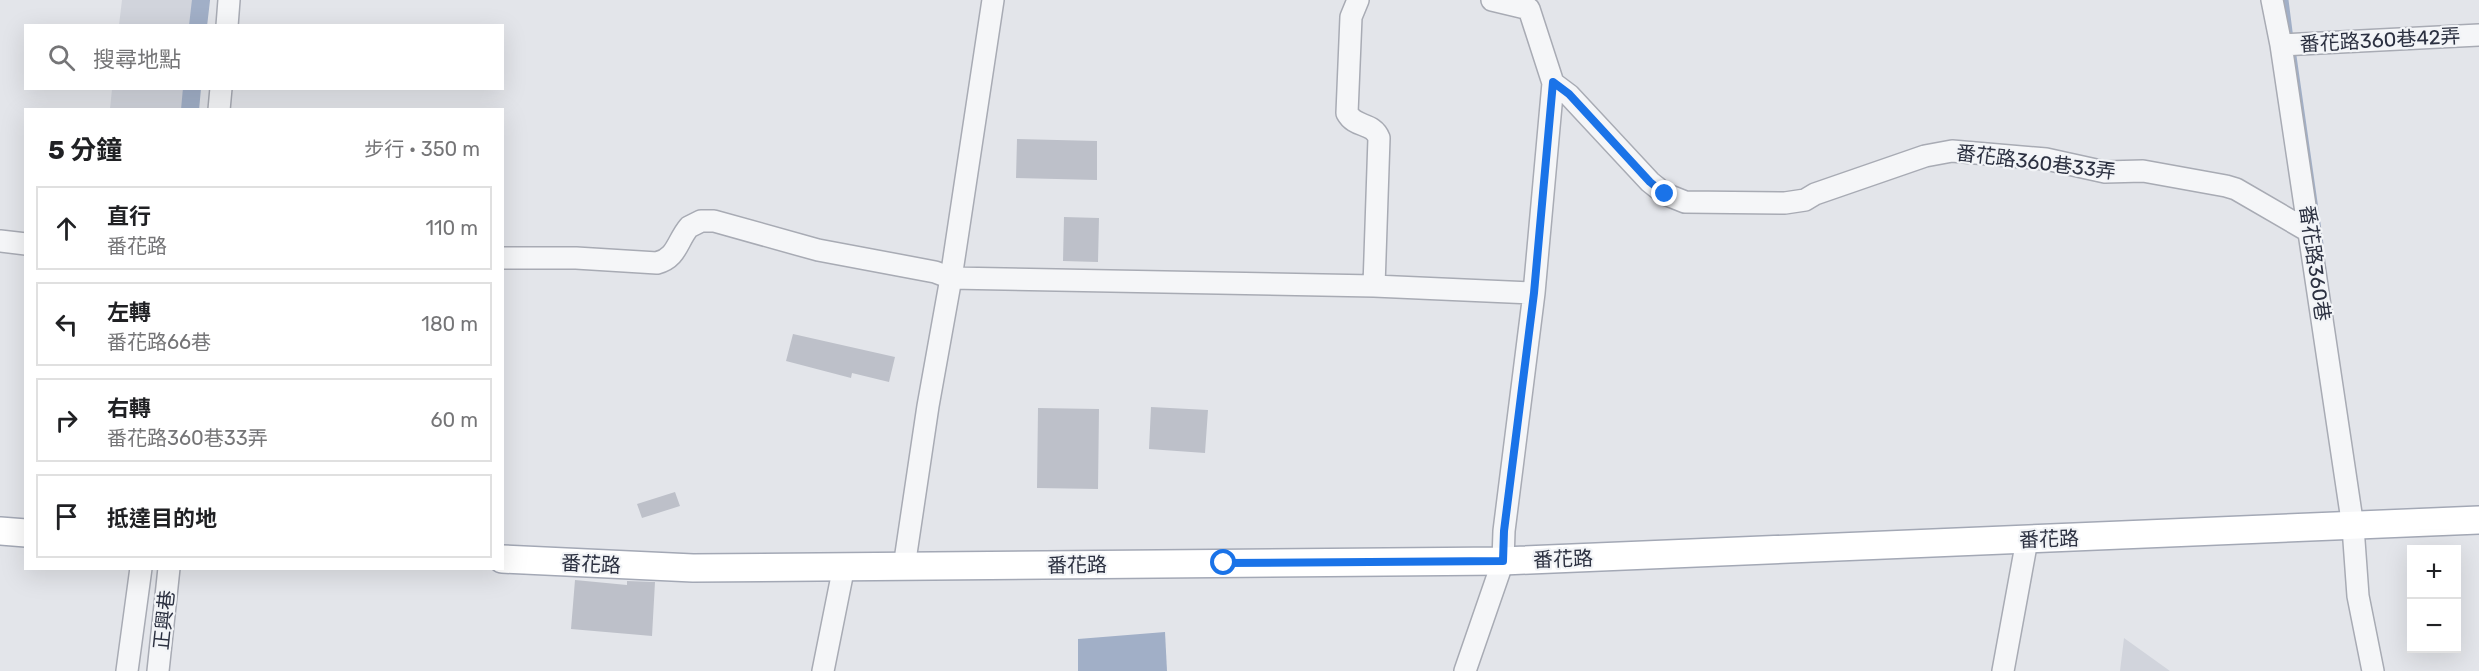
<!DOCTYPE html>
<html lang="zh-TW">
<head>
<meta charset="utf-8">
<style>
	:root { --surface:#fff; --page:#f6f6f6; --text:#202124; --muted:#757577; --line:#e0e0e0 }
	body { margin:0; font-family:Rubik,"Noto Sans TC",sans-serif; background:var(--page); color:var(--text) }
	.controls { position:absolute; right:18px; bottom:18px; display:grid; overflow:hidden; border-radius:0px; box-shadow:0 6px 24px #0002 }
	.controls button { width:54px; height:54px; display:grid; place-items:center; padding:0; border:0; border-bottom:2px solid var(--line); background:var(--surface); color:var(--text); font:30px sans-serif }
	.stop { position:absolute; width:18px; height:18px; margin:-14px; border:4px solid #1a73e8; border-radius:50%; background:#fff }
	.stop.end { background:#1a73e8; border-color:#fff; box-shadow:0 2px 6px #0008 }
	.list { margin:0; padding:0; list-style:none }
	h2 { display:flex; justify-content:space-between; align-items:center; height:78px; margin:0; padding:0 24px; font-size:26px }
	h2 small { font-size:20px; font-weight:400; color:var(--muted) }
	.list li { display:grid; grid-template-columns:39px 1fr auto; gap:18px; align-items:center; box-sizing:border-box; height:84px; margin:0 12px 12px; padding:0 12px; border:2px solid var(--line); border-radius:0px }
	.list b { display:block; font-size:22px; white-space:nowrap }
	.list p { margin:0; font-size:20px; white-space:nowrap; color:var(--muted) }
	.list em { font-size:20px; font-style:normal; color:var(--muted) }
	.icon { flex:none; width:33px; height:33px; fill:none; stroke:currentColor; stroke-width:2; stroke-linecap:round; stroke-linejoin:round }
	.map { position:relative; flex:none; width:2479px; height:671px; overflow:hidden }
	.search { position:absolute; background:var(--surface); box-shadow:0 6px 24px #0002; left:24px; top:24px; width:480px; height:66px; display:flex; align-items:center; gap:15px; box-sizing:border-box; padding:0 21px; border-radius:0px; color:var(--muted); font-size:22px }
	.panel { position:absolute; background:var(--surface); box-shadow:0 6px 24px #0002; left:24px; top:108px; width:480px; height:462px; border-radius:0px }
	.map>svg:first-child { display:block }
	.built { fill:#d1d4dc }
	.water { fill:#a1afc7 }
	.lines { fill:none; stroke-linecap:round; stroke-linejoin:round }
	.stream { stroke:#a1afc7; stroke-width:5 }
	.canal { stroke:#a1afc7; stroke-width:18 }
	.building { fill:#bdc0c9 }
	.minor-casing { stroke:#a8abb4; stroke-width:24 }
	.major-casing { stroke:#a3a8b5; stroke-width:30 }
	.minor { stroke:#f5f6f8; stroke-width:21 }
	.major { stroke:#fff; stroke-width:27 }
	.route { stroke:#1a73e8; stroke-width:8 }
	.labels { text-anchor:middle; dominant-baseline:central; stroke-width:4.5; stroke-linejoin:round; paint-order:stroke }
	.street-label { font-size:20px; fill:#2c3141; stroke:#f2f4f7 }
</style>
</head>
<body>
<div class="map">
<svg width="2479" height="671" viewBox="0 0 2479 671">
	<rect width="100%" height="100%" fill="#e3e5ea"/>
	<path class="built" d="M122 0H204L201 25H119Z
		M112 89H194L191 109H110Z
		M2124 638 2170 671H2120Z"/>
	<path class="water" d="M1165 632 1167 671H1078V639Z"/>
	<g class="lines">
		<path class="stream" d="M2286 0 2291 39
			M2293 49 2321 244"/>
		<path class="canal" d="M198 26 201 0
			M190 110 192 88"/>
	</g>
	<path class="building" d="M1017 139 1097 141V180L1016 178Z
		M1064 217 1099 218 1098 262 1063 261Z
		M793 334 895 357 889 382 852 373 851 378 786 361Z
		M1151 407 1208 410 1205 453 1149 449Z
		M1038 408 1099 409 1098 489 1037 488Z
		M675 492 680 506 642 518 637 504Z
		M575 580 627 585V581L655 582 652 636 571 629Z"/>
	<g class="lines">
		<g class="minor-casing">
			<path id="minor" d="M1358 0 1351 17 1347 113C1355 128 1373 122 1379 138L1374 286
				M2272 0 2281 45 2353 527 2358 596 2373 671
				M227 26 229 0
				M2281 45 2479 35
				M1553 83 1569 95 1650 182 1665 194 1685 202 1785 203 1805 200 1815 194 1925 156 1952 151 2046 159 2105 172 2143 171 2226 186 2236 189 2310 232
				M219 110 221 88
				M0 241 26 244
				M502 258H576L657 263C677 258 677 241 689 227L701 221H714L818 250 935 272 951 278 1374 286 1534 293
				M904 567 928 406 951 278 993 0
				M127 671 141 568
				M158 671 169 568
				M823 671 844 566
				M1465 671 1503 561 1504 531 1534 293 1553 83 1529 9 1492 0
				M2003 671 2027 540"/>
		</g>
		<g class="major-casing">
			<path id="major" d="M0 531 26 533
				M502 559 693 568 1503 561 2479 520"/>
		</g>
		<use href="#minor" class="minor"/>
		<use href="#major" class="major"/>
	</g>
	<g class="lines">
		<path class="route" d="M1224 563 1503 561 1504 531 1534 293 1553 82 1569 94 1650 182 1665 194"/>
	</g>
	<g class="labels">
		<g class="street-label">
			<text transform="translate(2380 40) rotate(-3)">番花路360巷42弄</text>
			<text transform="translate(2036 162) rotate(7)">番花路360巷33弄</text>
			<text transform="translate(2315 263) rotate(82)">番花路360巷</text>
			<text transform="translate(2049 539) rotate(-2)">番花路</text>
			<text transform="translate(1563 559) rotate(-2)">番花路</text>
			<text transform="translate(591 564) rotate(3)">番花路</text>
			<text transform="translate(1077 565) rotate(-1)">番花路</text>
			<text transform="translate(164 620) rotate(-84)">正興巷</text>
		</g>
	</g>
</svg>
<div class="controls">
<button>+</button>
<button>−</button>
</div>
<div class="stop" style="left:1224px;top:563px"></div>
<div class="stop end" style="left:1665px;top:194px"></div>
<div class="search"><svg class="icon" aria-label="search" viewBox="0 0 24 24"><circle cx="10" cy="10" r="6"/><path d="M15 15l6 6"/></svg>搜尋地點</div>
<section class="panel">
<h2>5 分鐘<small>步行 · 350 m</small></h2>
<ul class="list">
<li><svg class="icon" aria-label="ahead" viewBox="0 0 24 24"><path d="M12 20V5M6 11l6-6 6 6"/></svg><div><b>直行</b><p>番花路</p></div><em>110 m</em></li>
<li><svg class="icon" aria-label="left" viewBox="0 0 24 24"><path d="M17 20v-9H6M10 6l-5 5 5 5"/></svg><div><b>左轉</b><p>番花路66巷</p></div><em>180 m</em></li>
<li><svg class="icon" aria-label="right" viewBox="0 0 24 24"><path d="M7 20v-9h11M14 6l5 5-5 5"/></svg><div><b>右轉</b><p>番花路360巷33弄</p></div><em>60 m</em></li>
<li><svg class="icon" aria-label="arrive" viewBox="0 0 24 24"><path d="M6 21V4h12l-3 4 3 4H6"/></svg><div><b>抵達目的地</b></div></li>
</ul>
</section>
</div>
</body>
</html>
